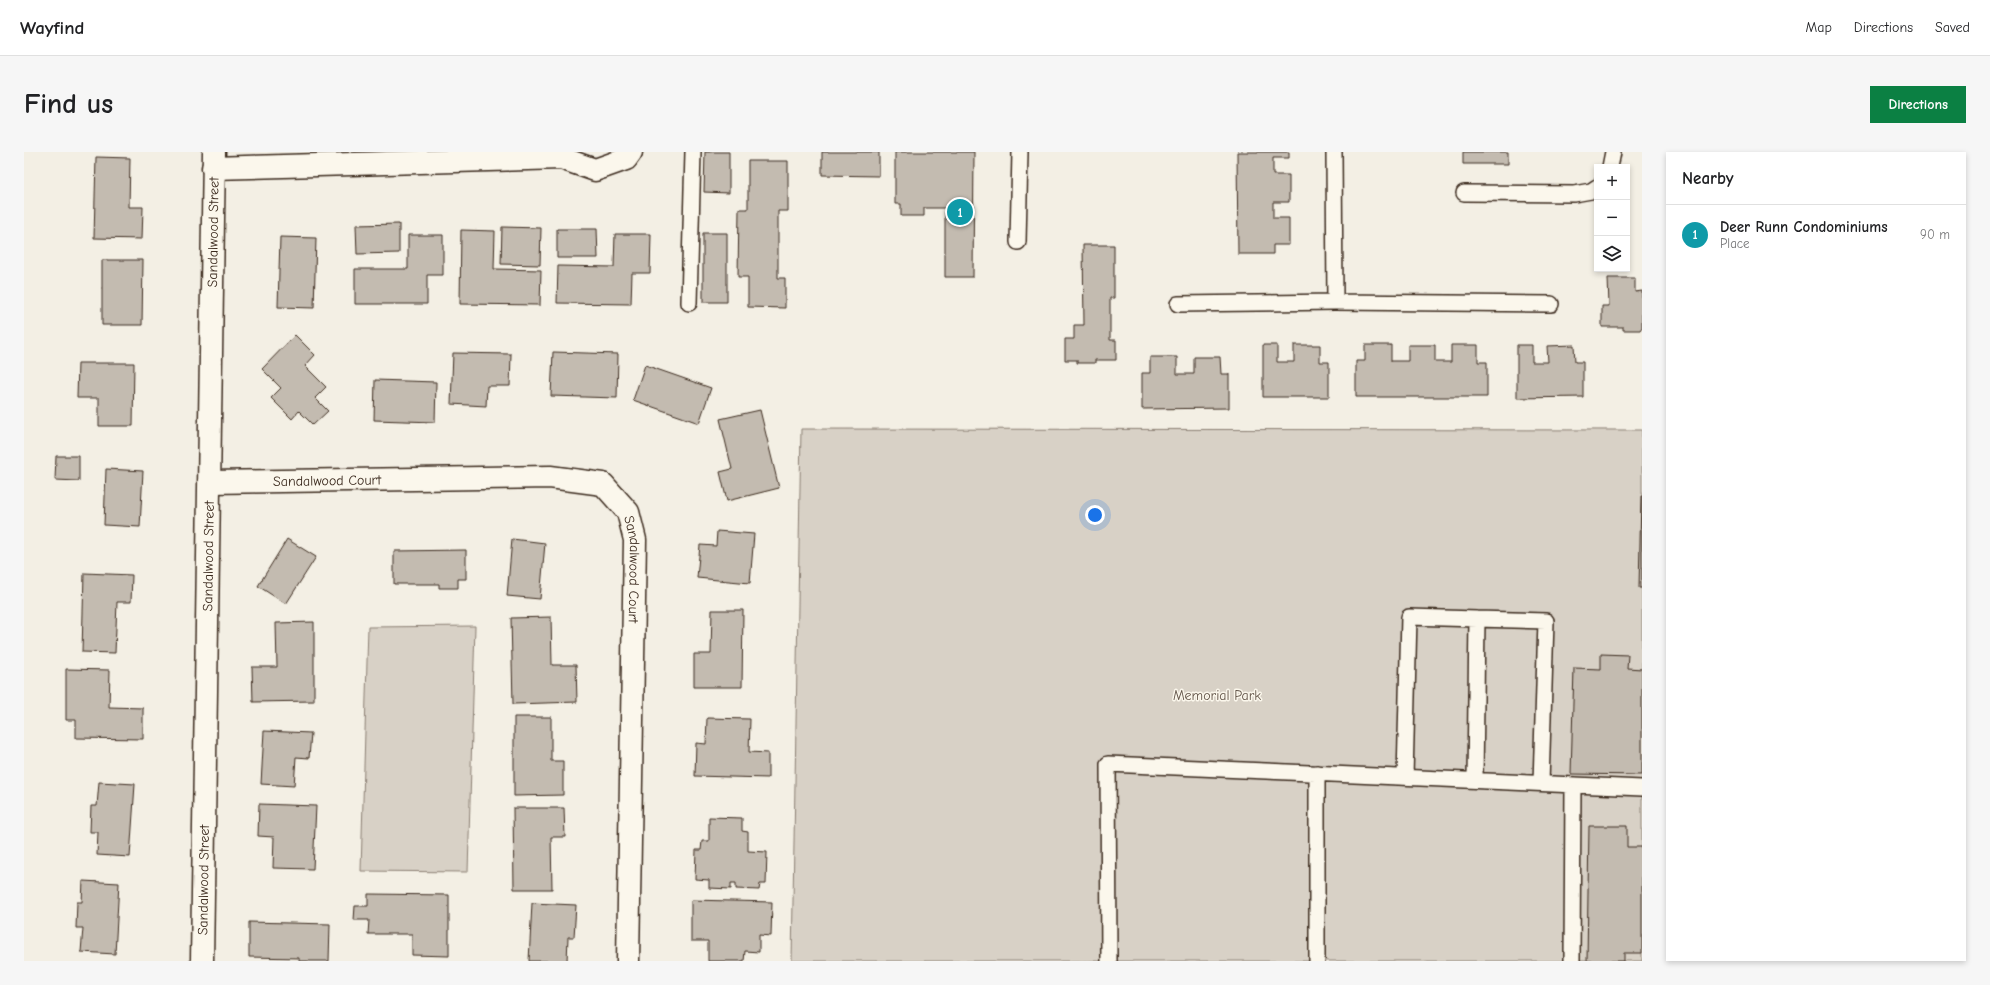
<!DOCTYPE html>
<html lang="en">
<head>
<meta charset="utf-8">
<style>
	:root { --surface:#fff; --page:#f6f6f6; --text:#202124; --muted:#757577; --line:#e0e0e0; --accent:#0b8043 }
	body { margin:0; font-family:"Comic Neue",sans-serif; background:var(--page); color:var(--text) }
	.controls { position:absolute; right:12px; top:12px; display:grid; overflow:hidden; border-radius:0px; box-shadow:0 2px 6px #0003 }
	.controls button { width:36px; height:36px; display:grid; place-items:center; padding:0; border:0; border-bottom:1px solid var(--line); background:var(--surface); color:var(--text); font:20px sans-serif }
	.you { position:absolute; left:1071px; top:363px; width:14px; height:14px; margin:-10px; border:3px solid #fff; border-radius:50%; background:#1a73e8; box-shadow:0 0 0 6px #1a73e833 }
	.badge { display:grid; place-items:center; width:26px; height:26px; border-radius:50%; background:var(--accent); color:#fff; font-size:13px; font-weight:700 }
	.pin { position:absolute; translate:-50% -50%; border:2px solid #fff; box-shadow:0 1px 4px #0006 }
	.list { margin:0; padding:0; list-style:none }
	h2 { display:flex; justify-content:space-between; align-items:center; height:52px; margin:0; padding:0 16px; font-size:17px }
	h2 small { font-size:13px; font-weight:400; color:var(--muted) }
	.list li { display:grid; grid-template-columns:26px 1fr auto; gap:12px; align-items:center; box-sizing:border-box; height:60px; padding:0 16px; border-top:1px solid var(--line) }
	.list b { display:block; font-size:15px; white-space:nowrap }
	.list p { margin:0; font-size:13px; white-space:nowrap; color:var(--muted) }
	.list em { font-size:13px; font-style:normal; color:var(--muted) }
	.icon { flex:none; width:22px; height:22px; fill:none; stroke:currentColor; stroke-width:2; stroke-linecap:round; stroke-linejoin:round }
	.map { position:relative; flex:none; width:1618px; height:809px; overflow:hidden; border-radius:0px }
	header { display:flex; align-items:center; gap:24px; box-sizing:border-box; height:56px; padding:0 20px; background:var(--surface); border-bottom:1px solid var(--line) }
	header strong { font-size:19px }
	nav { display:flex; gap:22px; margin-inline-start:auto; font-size:14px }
	.intro { display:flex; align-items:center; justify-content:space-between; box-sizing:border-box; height:96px; padding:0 24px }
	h1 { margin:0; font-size:28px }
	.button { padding:10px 18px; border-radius:0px; background:var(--accent); color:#fff; font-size:14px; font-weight:700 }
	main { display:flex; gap:24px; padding:0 24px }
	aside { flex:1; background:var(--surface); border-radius:0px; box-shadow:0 2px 6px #0003 }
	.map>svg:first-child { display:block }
	.green { fill:#d8d1c6; stroke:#8a7e72 }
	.building { fill:#c3bbb0; stroke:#3b2a1e }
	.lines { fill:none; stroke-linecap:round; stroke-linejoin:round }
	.service-casing { stroke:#3b2a1e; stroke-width:18 }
	.minor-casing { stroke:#3b2a1e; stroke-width:25 }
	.service { stroke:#fbf7ec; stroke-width:15 }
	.minor { stroke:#fbf7ec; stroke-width:22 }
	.labels { text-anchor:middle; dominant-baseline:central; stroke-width:3; stroke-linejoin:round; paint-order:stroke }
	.street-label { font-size:14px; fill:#3b2a1e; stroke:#fbf7ec }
	.park-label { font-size:14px; fill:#625448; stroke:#fbf7ec }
</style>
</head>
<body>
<header>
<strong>Wayfind</strong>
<nav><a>Map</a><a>Directions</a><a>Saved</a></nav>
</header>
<div class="intro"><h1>Find us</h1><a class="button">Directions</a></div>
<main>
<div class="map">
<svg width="1618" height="809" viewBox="0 0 1618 809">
	<rect width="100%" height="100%" fill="#f3efe4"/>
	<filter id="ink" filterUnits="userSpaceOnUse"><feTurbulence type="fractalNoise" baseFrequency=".025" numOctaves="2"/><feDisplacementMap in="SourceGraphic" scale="8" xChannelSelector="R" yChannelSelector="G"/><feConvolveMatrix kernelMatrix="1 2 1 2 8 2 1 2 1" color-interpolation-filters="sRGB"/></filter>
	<g filter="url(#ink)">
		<path class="green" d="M777 277 1618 278V809H768Z
			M451 474 444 720 337 719 344 475Z"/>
		<path class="building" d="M681 0H705V41L680 40Z
			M798 0H855V24L798 23Z
			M871 0H950L949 125H921V56H900V64H877V52H871Z
			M1213 0H1265V6H1249V23H1265V50H1249V66H1265V93H1249V102H1214Z
			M1439 0H1484V12H1439Z
			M72 5 106 6 105 55H119L118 87 70 86Z
			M724 9H764V59H754V126H761V156L724 155V125H714L715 57H724Z
			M375 72V101L333 102 332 73Z
			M478 75 517 76 516 113 477 112Z
			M533 77H573L574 106H533Z
			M437 78 471 79 470 117 517 118 516 153 436 152Z
			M679 81H703V150H679Z
			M591 82H627L626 121H608L607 152 533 151 534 114 590 115Z
			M384 83H419V123H403V152H331V117H384Z
			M256 85 292 86 290 156 254 155Z
			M1059 93H1090V146H1086V188H1092V208H1071V211H1053V208H1041V187H1050V173H1060Z
			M78 108H119L118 173H78Z
			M1584 126H1611V140L1618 139V175L1616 178H1599V175H1578V154H1585Z
			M271 183 291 203 281 214 302 235 291 246 304 259 289 273 275 259 268 267 247 246 257 236 238 217Z
			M1239 193H1253V210H1270V193H1296V210H1305V245H1239Z
			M1341 193H1367V209H1384V193H1411V210H1427V193H1454V210H1463V245H1332V209H1341Z
			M1493 193H1508V210H1524L1523 194 1550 193 1551 210H1559V245L1493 246Z
			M529 200 594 202 593 246 527 244Z
			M429 201 487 202 486 234H463L462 254 427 252Z
			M1126 205H1153V222H1170V205H1196L1197 222H1205V256L1118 257V221H1126Z
			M54 211H110L109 274H75V246H53Z
			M621 213 687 236 675 271 609 248Z
			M351 228 412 230 411 270 350 268Z
			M736 258 755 336 703 349 696 320 708 317 696 267Z
			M32 304H55V329L31 328Z
			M82 317 119 319 116 375 80 373Z
			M1617 344H1618V436H1615Z
			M693 379 730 382 726 431 673 426 676 393 692 394Z
			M263 387 292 405 262 452 234 434Z
			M488 387 521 391 516 447 483 444Z
			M442 398V427H434V436H415V432H370V399Z
			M60 421 108 423 107 450H93L91 501 58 500Z
			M688 458H719L718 535H670V502H687Z
			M527 465 528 513H552L553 550 489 552 487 466Z
			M290 470V549L229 550 228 515H253L252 471Z
			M1577 502 1604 503 1603 516 1618 517V623L1547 622 1550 516 1577 517Z
			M42 517 86 518 85 555 119 556V587L52 586V568H42Z
			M490 565H527V609H539V643L490 644Z
			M683 566 726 567 725 600 744 601V626L671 624 672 591 682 592Z
			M240 579 287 581 285 606 272 605 270 634 237 632Z
			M75 630 111 632 106 705 73 703 74 680H66L67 654H73Z
			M235 652 292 654 289 717 249 716 250 685 234 684Z
			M489 656H540L541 685H527L528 737H490Z
			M685 665 718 666V679L724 680V699L743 700 742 732H736L735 738 712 737V731H707V737L685 736V728L671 727 672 698H677L678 689H685Z
			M1565 674H1603V695H1618V801H1600V809H1563Z
			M59 729 95 731 91 802 57 800 59 776H52L53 750H58Z
			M344 742 425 743V804L388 803V782H344L345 768H330L331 754H344Z
			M667 748 748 750 747 784 735 783V800L721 799 720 809H684V789H667Z
			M508 751 552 753 550 785H544L543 809H505Z
			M225 770 306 772 305 809H275V806L225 805Z"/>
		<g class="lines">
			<g class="service-casing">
				<path id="service" d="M1310 0 1311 150
					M1586 15 1589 0
					M1440 41 1550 42 1567 39 1573 35
					M994 90 996 0
					M665 151 669 0
					M1154 152 1311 150 1527 152
					M1453 467 1522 469 1517 631
					M1381 625 1385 465 1453 467 1451 628
					M1085 809 1084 612 1618 636
					M1293 809V621
					M1548 809 1549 633"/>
			</g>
			<g class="minor-casing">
				<g id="minor">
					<path d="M189 16 537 6 571 18 602 7 607 0"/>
					<path id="s1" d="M186 330 526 325 579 332 604 360 611 388 604 809"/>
					<path id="s2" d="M178 809 190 0"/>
				</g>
			</g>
			<use href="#service" class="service"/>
			<use href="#minor" class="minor"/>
		</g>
	</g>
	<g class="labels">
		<g class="street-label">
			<text stroke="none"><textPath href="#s2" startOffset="729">Sandalwood Street</textPath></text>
			<text stroke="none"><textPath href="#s1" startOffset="117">Sandalwood Court</textPath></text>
			<text stroke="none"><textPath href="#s2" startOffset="405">Sandalwood Street</textPath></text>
			<text stroke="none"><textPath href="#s1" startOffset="489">Sandalwood Court</textPath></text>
			<text stroke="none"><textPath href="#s2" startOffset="81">Sandalwood Street</textPath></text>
		</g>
		<g class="park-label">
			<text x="1193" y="543">Memorial Park</text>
		</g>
	</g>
</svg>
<div class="controls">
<button>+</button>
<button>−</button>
<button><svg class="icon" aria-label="layers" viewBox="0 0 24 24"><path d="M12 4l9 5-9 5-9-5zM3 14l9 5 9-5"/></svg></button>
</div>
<div class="you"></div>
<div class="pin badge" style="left:936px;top:60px;background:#0f9aa8">1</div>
</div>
<aside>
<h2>Nearby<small></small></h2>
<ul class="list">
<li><span class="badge" style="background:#0f9aa8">1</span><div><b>Deer Runn Condominiums</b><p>Place</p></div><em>90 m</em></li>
</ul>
</aside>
</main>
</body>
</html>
